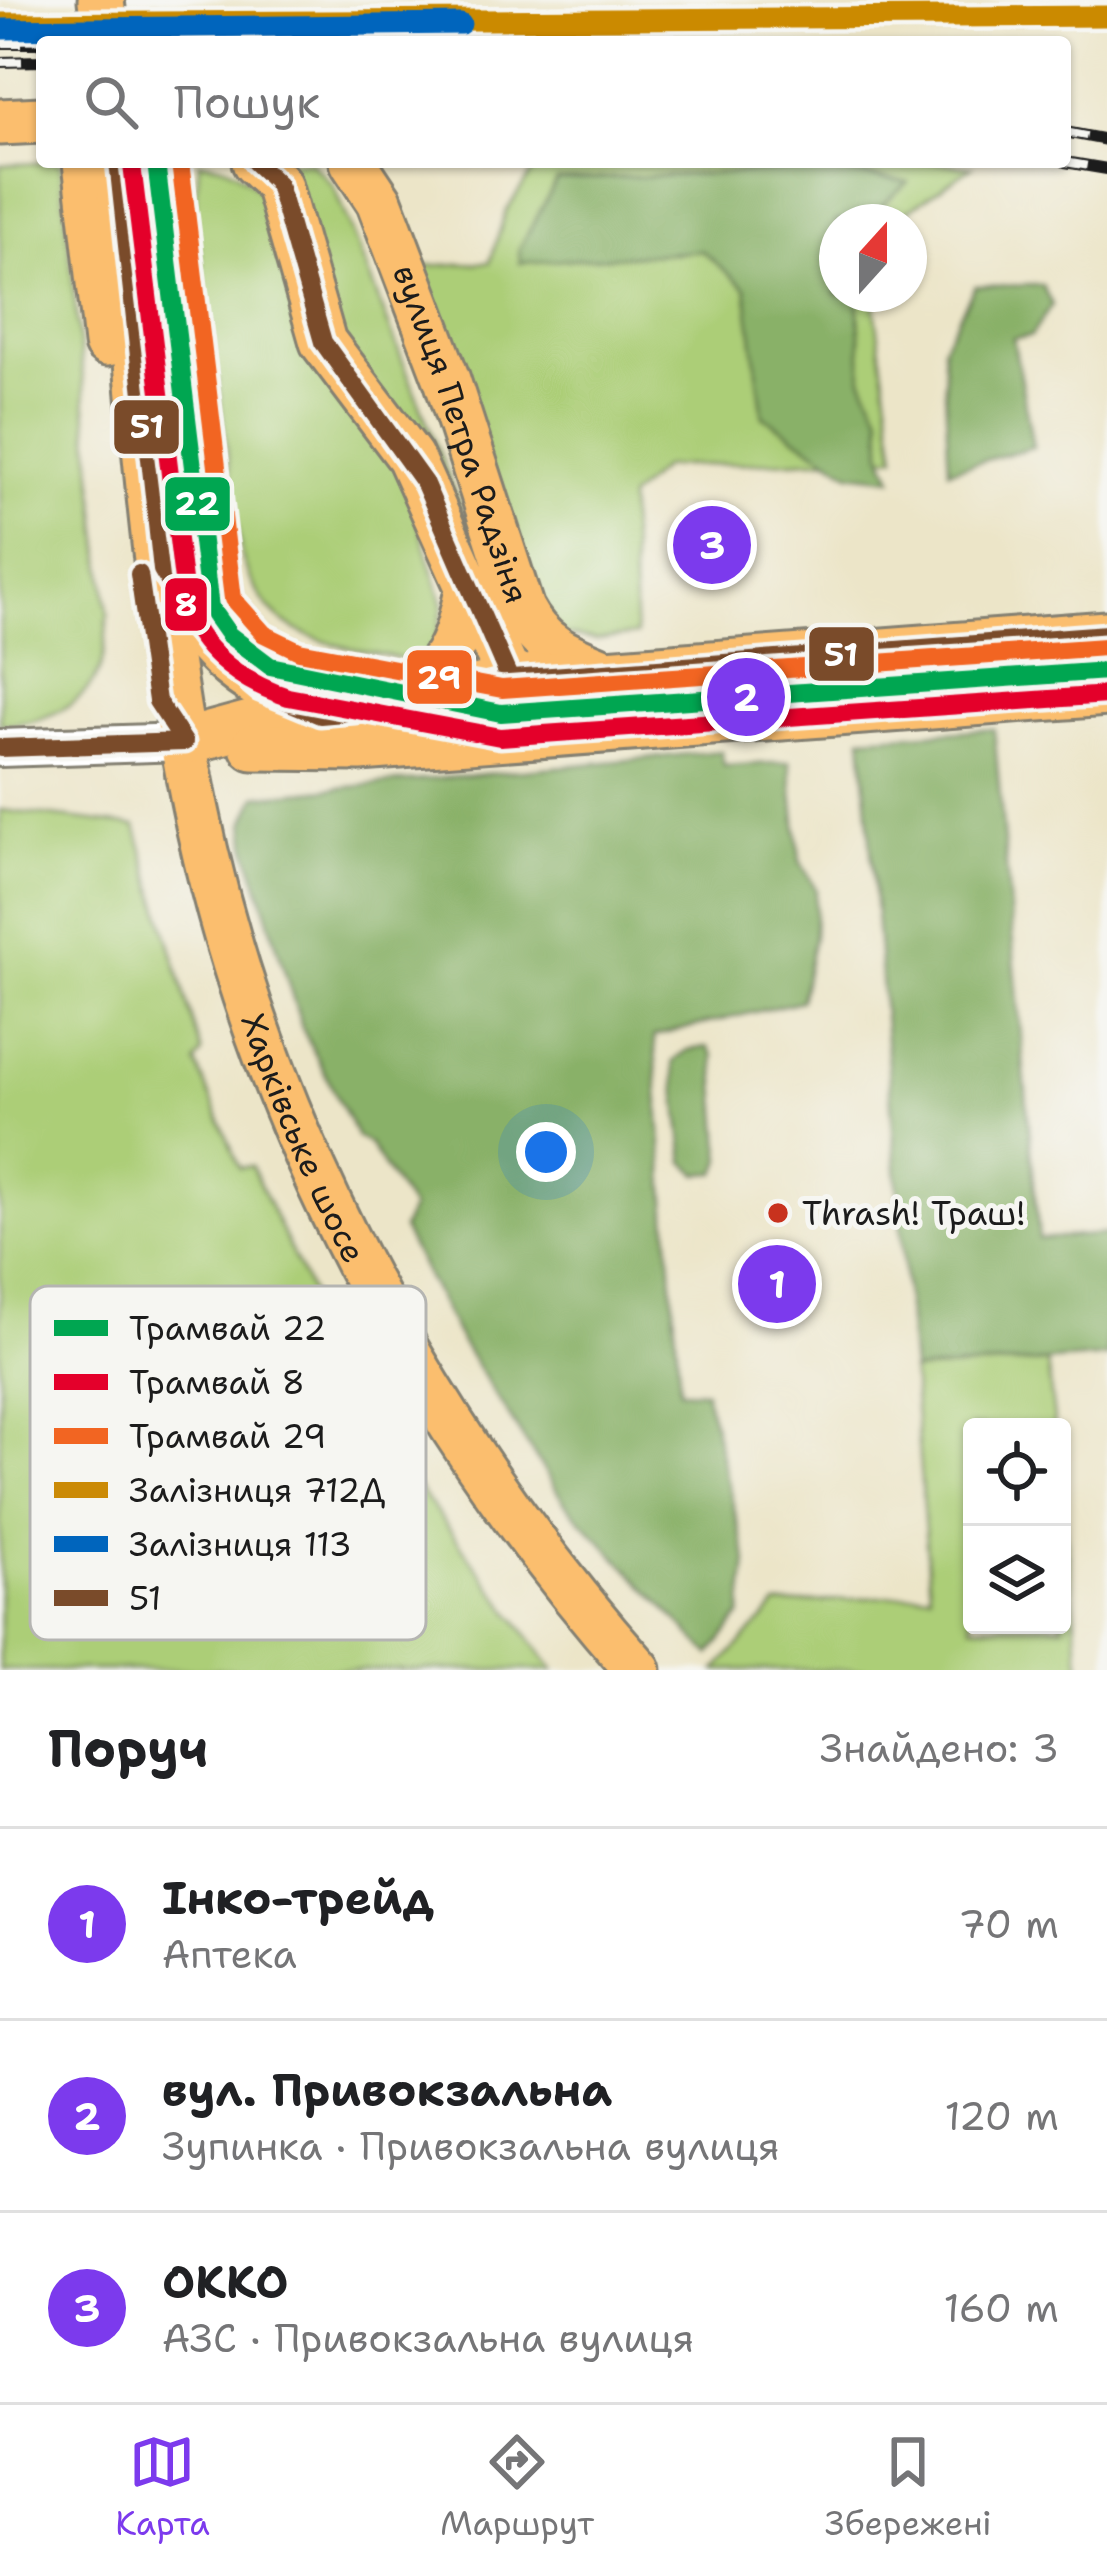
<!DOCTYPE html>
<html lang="uk">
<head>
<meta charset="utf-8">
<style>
	:root { --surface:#fff; --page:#f6f6f6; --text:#202124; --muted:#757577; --line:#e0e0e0; --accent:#7c3aed }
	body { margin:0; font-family:"Shantell Sans",sans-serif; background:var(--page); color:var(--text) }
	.controls { position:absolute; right:36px; bottom:36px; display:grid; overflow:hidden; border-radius:12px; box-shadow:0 3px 9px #0004 }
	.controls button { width:108px; height:108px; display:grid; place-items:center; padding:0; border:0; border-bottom:3px solid var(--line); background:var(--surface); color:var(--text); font:60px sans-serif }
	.compass { position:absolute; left:819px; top:204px; width:108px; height:108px; border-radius:50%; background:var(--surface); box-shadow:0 3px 9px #0004; rotate:21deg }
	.you { position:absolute; left:546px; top:1152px; width:42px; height:42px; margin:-30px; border:9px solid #fff; border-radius:50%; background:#1a73e8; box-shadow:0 0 0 18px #1a73e833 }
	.badge { display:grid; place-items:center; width:78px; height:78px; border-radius:50%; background:var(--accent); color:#fff; font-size:39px; font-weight:700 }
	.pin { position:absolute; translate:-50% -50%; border:6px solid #fff; box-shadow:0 3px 12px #0006 }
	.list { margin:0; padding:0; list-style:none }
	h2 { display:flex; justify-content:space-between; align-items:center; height:156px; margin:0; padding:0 48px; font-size:51px }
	h2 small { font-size:39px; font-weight:400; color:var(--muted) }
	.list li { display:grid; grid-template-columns:78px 1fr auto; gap:36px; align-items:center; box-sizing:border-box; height:192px; padding:0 48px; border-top:3px solid var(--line) }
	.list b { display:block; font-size:45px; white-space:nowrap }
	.list p { margin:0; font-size:39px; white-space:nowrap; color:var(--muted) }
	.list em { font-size:39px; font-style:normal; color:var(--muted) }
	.icon { flex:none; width:66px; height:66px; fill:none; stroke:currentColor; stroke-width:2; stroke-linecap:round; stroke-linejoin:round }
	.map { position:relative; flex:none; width:1107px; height:1670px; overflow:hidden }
	.search { position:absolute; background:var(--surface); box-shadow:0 3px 9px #0004; left:36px; right:36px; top:36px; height:132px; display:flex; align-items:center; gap:30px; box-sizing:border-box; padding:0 42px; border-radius:12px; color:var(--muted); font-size:45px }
	.sheet { height:732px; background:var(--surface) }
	nav { display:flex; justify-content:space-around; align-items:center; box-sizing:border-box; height:168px; border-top:3px solid var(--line); background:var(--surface); font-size:33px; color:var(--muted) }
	nav a { display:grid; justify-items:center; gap:6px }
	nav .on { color:var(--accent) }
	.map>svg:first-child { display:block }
	.green { fill:#acce77; stroke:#64754a; stroke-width:3 }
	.forest { fill:#89b168; stroke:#526642; stroke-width:3 }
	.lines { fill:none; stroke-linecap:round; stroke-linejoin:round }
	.minor-casing { stroke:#848072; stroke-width:42 }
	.major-casing { stroke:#848072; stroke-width:51 }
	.minor { stroke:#fff; stroke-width:36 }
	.major { stroke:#fbbe6e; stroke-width:45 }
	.rail-casing { stroke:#1c1c1c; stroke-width:12 }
	.rail { stroke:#f6f6f2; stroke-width:8; stroke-dasharray:22; stroke-linecap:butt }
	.bus-1-casing { stroke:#f6f6f2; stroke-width:27 }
	.bus-1 { stroke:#7a4b2a; stroke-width:18 }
	.rail-1-casing { stroke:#f6f6f2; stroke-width:30 }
	.rail-2-casing { stroke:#f6f6f2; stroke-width:30 }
	.rail-1 { stroke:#cb8a06; stroke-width:21 }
	.rail-2 { stroke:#0065bd; stroke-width:21 }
	.tram-1-casing { stroke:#f6f6f2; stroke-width:27 }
	.tram-2-casing { stroke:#f6f6f2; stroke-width:27 }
	.tram-3-casing { stroke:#f6f6f2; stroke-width:27 }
	.tram-1 { stroke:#00a651; stroke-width:18 }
	.tram-2 { stroke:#e4002b; stroke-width:18 }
	.tram-3 { stroke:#f26522; stroke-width:18 }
	.poi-dot { fill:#c8321e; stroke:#f6f6f2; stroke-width:4.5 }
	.labels { text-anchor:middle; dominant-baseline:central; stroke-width:10; stroke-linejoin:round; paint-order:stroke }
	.street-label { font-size:33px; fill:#1c1c1c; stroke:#f6f6f2 }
	.poi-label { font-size:33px; fill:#1c1c1c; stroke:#f6f6f2; text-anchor:start }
	.key { fill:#f6f6f2; stroke:#b5b5b2; stroke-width:3 }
	.key-label { font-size:33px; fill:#1c1c1c }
	.line-badge { stroke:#f6f6f2; stroke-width:4.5 }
	.badge-label { font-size:33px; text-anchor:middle; font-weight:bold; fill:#fff }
</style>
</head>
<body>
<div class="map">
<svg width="1107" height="1670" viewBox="0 0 1107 1670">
	<rect width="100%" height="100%" fill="#f6f6f2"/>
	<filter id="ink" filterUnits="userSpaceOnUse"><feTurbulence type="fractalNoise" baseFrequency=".00833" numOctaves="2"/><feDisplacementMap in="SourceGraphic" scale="24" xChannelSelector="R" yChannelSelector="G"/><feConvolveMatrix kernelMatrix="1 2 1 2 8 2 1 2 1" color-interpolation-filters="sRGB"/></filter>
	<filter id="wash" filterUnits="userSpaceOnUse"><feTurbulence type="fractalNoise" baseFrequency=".004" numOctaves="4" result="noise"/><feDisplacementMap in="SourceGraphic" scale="48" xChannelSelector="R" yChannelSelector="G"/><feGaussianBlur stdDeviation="2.7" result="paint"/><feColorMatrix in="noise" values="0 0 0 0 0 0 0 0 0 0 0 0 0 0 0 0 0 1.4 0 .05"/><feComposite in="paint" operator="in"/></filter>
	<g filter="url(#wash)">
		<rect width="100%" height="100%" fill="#ece5c8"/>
		<path class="green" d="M60 162 108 615C105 632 106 658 98 673 80 709 37 725 0 724V165Z
			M199 162C229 162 241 173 262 194L410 495 443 605 436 643 414 662C331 641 269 647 241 554L195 211Z
			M276 162H310L333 185 501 609 342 364Z
			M539 162H933L972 167 891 222H837V294H873L896 456 663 467 628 499 636 635 597 640 554 633 409 267 490 262 506 211Z
			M0 810 136 826 202 1053 196 1063 240 1168 251 1166 333 1341 416 1485 554 1670H0Z
			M1047 1362 1055 1427H972V1625H1062V1495L1081 1670H716L777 1605 930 1593 912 1371Z"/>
		<path class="forest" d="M823 169 908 182 863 222H837V294H858L862 378 881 416 882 452 893 478 850 473 763 416 746 288 702 251 520 263 519 249 557 180Z
			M1042 285 1052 305 1031 336 1013 338 1033 447 949 470 943 346 975 286Z
			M994 729 1039 1239 1107 1234V1357L912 1371 862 737Z
			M721 751 724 766 790 762 800 861 816 889 814 936 801 1001 654 1036 680 1390 705 1391 747 1561 741 1615 710 1655 565 1503 458 1337 402 1229 411 1209 369 1144 357 1137 302 1028 248 852 245 823 257 796Z
			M708 1047 714 1056 722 1160 717 1173 698 1174 685 1162 673 1062 687 1050Z"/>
	</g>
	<g filter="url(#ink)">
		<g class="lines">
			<g class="minor-casing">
				<path id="minor" d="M0 748 184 742"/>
			</g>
			<g class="major-casing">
				<g id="major">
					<path d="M101 0 106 42"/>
					<path d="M0 122 42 120"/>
					<path d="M86 162 107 343"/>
					<path id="s1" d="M118 162C140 374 152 592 194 801 258 1121 422 1427 638 1670"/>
					<path d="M255 162 278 184 323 342 410 457 521 704"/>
					<path id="s2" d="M353 162 379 201 447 380 521 609C540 646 566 656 604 671"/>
					<path d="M171 589C206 654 248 687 316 713"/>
					<path d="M398 703C453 660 455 649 470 582"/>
					<path d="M184 742 250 724 390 709 512 679 1107 634"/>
					<path d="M253 747 360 748 1107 693"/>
				</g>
			</g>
			<use href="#minor" class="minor"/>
			<use href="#major" class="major"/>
			<g class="rail-casing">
				<path id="rail" d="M177 42H190
					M0 43H42
					M0 62 42 61
					M1065 132 1107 140
					M1065 162 1107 169"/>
			</g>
			<use href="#rail" class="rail"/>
			<g class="bus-1-casing">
				<path id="bus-1" d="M118 162 162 570 207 646 260 690 320 715 390 709 512 679 1107 634
					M255 162 278 184 323 342 425 484 534 735 548 734
					M139 574 157 701 184 742
					M0 748 184 742"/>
			</g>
			<use href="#bus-1" class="bus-1"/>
			<g class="rail-1-casing">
				<path id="rail-1" d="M0 23 1107 16"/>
			</g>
			<g class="rail-2-casing">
				<path id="rail-2" d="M0 29 461 24"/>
			</g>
			<use href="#rail-1" class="rail-1"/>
			<use href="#rail-2" class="rail-2"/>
			<g class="tram-1-casing">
				<path id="tram-1" d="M156 162 210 608 229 635 270 666 501 713 1107 671"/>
			</g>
			<g class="tram-2-casing">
				<path id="tram-2" d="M132 165 187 613C206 656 244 683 288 697L500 737 1107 695"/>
			</g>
			<g class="tram-3-casing">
				<path id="tram-3" d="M180 162 233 599 264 634 299 651 502 689 1105 647"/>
			</g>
			<use href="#tram-1" class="tram-1"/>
			<use href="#tram-2" class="tram-2"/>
			<use href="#tram-3" class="tram-3"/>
		</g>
	</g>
	<circle class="poi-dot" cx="778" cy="1213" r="12"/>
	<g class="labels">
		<g class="street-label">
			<text stroke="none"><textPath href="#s2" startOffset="294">вулиця Петра Радзіня</textPath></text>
			<text stroke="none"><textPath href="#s1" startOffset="999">Харківське шосе</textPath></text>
		</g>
		<g class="poi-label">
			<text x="802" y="1213">Thrash! Траш!</text>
		</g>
	</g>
	<rect x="30" y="1286" width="396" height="354" rx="18" class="key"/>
	<rect x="54" y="1320" width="54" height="16" fill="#00a651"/>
	<rect x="54" y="1374" width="54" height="16" fill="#e4002b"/>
	<rect x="54" y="1428" width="54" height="16" fill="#f26522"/>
	<rect x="54" y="1482" width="54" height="16" fill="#cb8a06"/>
	<rect x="54" y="1536" width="54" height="16" fill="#0065bd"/>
	<rect x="54" y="1590" width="54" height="16" fill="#7a4b2a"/>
	<g class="key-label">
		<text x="129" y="1340">Трамвай 22</text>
		<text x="129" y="1394">Трамвай 8</text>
		<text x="129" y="1448">Трамвай 29</text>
		<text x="129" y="1502">Залізниця 712Д</text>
		<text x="129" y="1556">Залізниця 113</text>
		<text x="129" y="1610">51</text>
	</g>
	<g class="line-badge">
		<rect x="112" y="398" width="69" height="58" rx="12" fill="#7a4b2a"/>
		<rect x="163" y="475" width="69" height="58" rx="12" fill="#00a651"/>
		<rect x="163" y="576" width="46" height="57" rx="12" fill="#e4002b"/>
		<rect x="807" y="625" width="69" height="58" rx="12" fill="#7a4b2a"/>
		<rect x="405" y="648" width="69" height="58" rx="12" fill="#f26522"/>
	</g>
	<g class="badge-label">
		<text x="147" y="438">51</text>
		<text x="197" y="515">22</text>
		<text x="186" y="616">8</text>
		<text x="841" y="666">51</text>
		<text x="439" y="689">29</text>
	</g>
</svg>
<div class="controls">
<button><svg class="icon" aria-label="locate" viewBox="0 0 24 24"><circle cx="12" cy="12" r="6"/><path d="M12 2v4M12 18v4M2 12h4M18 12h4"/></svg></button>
<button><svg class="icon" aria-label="layers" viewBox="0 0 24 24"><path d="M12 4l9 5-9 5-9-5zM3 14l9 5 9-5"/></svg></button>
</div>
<svg class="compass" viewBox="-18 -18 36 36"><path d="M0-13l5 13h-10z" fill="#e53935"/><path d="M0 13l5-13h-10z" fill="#757577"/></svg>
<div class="you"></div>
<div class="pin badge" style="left:777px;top:1284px">1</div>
<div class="pin badge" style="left:746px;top:697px">2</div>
<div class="pin badge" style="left:712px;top:545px">3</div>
<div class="search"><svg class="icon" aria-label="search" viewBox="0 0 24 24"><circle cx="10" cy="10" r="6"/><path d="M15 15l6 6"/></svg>Пошук</div>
</div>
<section class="sheet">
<h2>Поруч<small>Знайдено: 3</small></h2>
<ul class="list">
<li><span class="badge">1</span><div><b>Інко-трейд</b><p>Аптека</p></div><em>70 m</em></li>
<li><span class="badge">2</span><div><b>вул. Привокзальна</b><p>Зупинка · Привокзальна вулиця</p></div><em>120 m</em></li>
<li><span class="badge">3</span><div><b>ОККО</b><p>АЗС · Привокзальна вулиця</p></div><em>160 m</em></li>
</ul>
</section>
<nav>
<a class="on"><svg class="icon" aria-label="map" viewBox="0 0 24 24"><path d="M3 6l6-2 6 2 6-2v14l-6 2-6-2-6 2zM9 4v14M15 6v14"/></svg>Карта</a>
<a><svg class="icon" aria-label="directions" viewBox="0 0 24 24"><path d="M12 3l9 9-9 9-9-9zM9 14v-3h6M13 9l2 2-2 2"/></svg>Маршрут</a>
<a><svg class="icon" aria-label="saved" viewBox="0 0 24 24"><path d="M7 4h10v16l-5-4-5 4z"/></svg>Збережені</a>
</nav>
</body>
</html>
